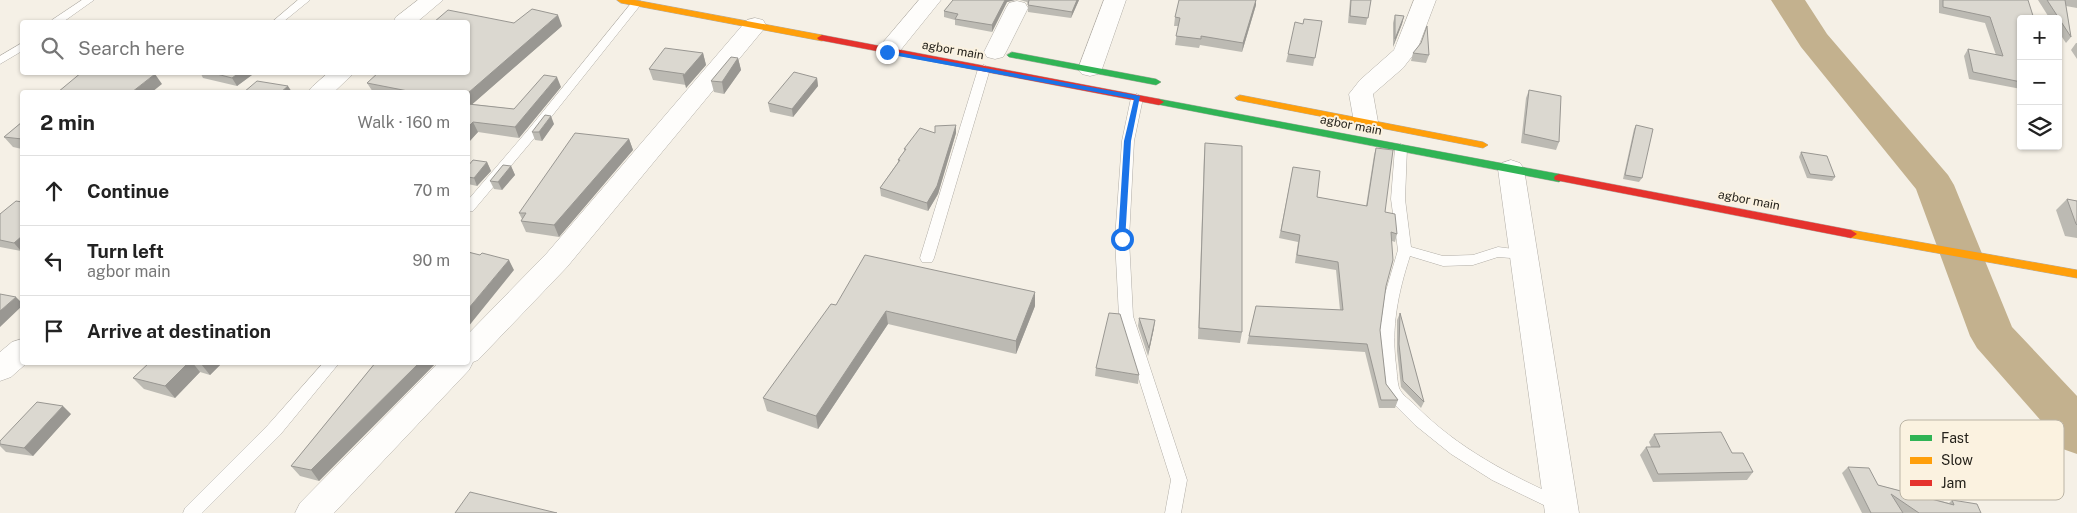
<!DOCTYPE html>
<html lang="en">
<head>
<meta charset="utf-8">
<style>
	:root { --surface:#fff; --page:#f6f6f6; --text:#222; --muted:#767676; --line:#e0e0e0 }
	body { margin:0; font-family:"Public Sans",sans-serif; background:var(--page); color:var(--text) }
	.controls { position:absolute; right:15px; top:15px; display:grid; overflow:hidden; border-radius:5px; box-shadow:0 1px 4px #0004 }
	.controls button { width:45px; height:45px; display:grid; place-items:center; padding:0; border:0; border-bottom:1px solid var(--line); background:var(--surface); color:var(--text); font:25px sans-serif }
	.stop { position:absolute; width:15px; height:15px; margin:-11px; border:4px solid #1a73e8; border-radius:50%; background:#fff }
	.stop.end { background:#1a73e8; border-color:#fff; box-shadow:0 1px 5px #0008 }
	.list { margin:0; padding:0; list-style:none }
	h2 { display:flex; justify-content:space-between; align-items:center; height:65px; margin:0; padding:0 20px; font-size:21px }
	h2 small { font-size:16px; font-weight:400; color:var(--muted) }
	.list li { display:grid; grid-template-columns:32px 1fr auto; gap:15px; align-items:center; box-sizing:border-box; height:70px; padding:0 20px; border-top:1px solid var(--line) }
	.list b { display:block; font-size:19px; white-space:nowrap }
	.list p { margin:0; font-size:16px; white-space:nowrap; color:var(--muted) }
	.list em { font-size:16px; font-style:normal; color:var(--muted) }
	.icon { flex:none; width:28px; height:28px; fill:none; stroke:currentColor; stroke-width:2; stroke-linecap:round; stroke-linejoin:round }
	.map { position:relative; flex:none; width:2077px; height:513px; overflow:hidden }
	.search { position:absolute; background:var(--surface); box-shadow:0 1px 4px #0004; left:20px; top:20px; width:450px; height:55px; display:flex; align-items:center; gap:12px; box-sizing:border-box; padding:0 18px; border-radius:5px; color:var(--muted); font-size:19px }
	.panel { position:absolute; background:var(--surface); box-shadow:0 1px 4px #0004; left:20px; top:90px; width:450px; height:275px; border-radius:5px }
	.map>svg:first-child { display:block }
	.lines { fill:none; stroke-linecap:round; stroke-linejoin:round }
	.river { fill:#c3b18e; fill-rule:evenodd }
	.lane-casing { stroke:#b1ada6; stroke-width:1 }
	.street-casing { stroke:#b1ada6; stroke-width:1 }
	.fast-casing { stroke:#b1ada6; stroke-width:1 }
	.slow-casing { stroke:#b1ada6; stroke-width:1 }
	.jam-casing { stroke:#b1ada6; stroke-width:1 }
	.lane { fill:#fefdfb; fill-rule:evenodd }
	.street { fill:#fefdfb; fill-rule:evenodd }
	.fast { fill:#30b455; fill-rule:evenodd }
	.slow { fill:#ff9f0a; fill-rule:evenodd }
	.jam { fill:#e5322d; fill-rule:evenodd }
	.wall { fill:#bcbab3 }
	.shaded-wall { fill:#999792 }
	.building { fill:#dbd8d0; stroke:#999792 }
	.route { fill:#1a73e8 }
	.labels { text-anchor:middle; dominant-baseline:central; stroke-width:4; stroke-linejoin:round; paint-order:stroke }
	.street-label { font-size:12px; fill:#25221b; stroke:#fbf2e0 }
	.key { fill:#fbf2e0; stroke:#bbb4a5; stroke-width:1 }
	.key-label { font-size:14px; fill:#25221b }
</style>
</head>
<body>
<div class="map">
<svg width="2077" height="513" viewBox="0 0 2077 513">
	<rect width="100%" height="100%" fill="#f5f0e6"/>
	<g class="lines">
		<path class="river" d="M1771 0H1805L1827 34 1948 175 1954 185 2012 327 2077 396V454L2060 448 2050 431 1977 348 1970 336 1916 189 1801 47Z"/>
		<g class="lane-casing">
			<path id="lane" d="M82 0H94L63 22H51L52 20Z
				M298 0H310L283 22H272Z
				M633 1H641L642 3 536 136 473 211 468 212V200L528 130Z
				M22 43V51L0 64V56Z
				M984 65 990 69 934 258 932 262H922L920 258 978 69Z
				M1137 94 1143 98 1134 141 1129 239 1133 316 1187 480 1181 513H1165L1171 480 1119 316 1115 239 1122 141 1131 98Z
				M1401 144 1407 148 1405 199 1411 247 1443 256 1473 255 1498 247 1529 251 1531 254 1529 257 1524 259 1498 257 1473 265 1443 266 1410 256C1398 293 1391 327 1396 365 1397 372 1397 381 1399 388 1402 395 1410 400 1415 405 1457 448 1511 476 1566 500L1568 505 1566 510 1560 512 1554 510 1492 480 1451 454 1415 425 1391 401 1385 391 1379 337 1385 294 1398 250 1391 199 1395 148Z
				M324 362H340L280 435 202 513H183L185 508 268 425Z"/>
		</g>
		<g class="street-casing">
			<path id="street" d="M418 0H443L417 22H393L396 17Z
				M919 0H941L895 57 887 59 879 57 876 52 879 47Z
				M1104 0H1126L1102 69 1098 74 1090 76 1082 74 1078 69Z
				M1414 0H1436L1417 50 1403 68 1373 94 1378 122 1375 128 1366 130 1357 128 1354 122 1349 94 1360 80 1394 50Z
				M1017 1 1025 3 1028 8 1006 52 1003 57 995 59 987 57 984 52 1006 8 1009 3Z
				M755 18 763 20 766 25 763 30 567 267 478 360 473 362 469 370 334 513H295L300 503 439 362H468V334L547 253 747 20Z
				M329 72H355L334 92H308L312 87Z
				M1511 160 1520 163 1524 169 1579 513H1545L1498 169 1502 163Z
				M22 339V362H28L11 377 0 381V352L12 342Z"/>
		</g>
		<g class="fast-casing">
			<path id="fast" d="M1012 52 1156 79 1161 82 1156 85 1009 57 1007 55Z
				M1159 99 1559 174 1564 178 1559 182 1156 104 1154 102 1156 100Z"/>
		</g>
		<g class="slow-casing">
			<path id="slow" d="M617 0H635L822 35 827 38 822 41 621 3Z
				M1240 95 1483 142 1488 145 1483 148 1237 100 1235 98Z
				M1851 230 2077 270V278L1847 237 1845 234 1847 231Z"/>
		</g>
		<g class="jam-casing">
			<path id="jam" d="M822 35 1159 99 1164 102 1159 105 819 40 817 38Z
				M1559 174 1851 230 1857 234 1851 238 1555 180 1554 178 1555 176Z"/>
		</g>
		<use href="#lane" class="lane"/>
		<use href="#street" class="street"/>
		<use href="#fast" class="fast"/>
		<use href="#slow" class="slow"/>
		<use href="#jam" class="jam"/>
	</g>
	<path class="wall" d="M953 0H1015L1007 2 992 32 955 25V20L944 17V11Z
		M1020 0H1079L1071 18 1028 12V5L1027 2Z
		M1350 0H1371L1366 25 1348 23Z
		M1939 0H2028L2021 19V89L1969 79 1964 56 1968 49 1996 55 1985 23 1939 13Z
		M2038 0H2077V8L2066 6 2071 37 2066 43 2058 31V19H2050Z
		M1256 5 1242 52 1200 45 1199 48 1175 45 1178 26H1174L1175 17Z
		M1395 15 1404 16 1402 24 1393 47V23Z
		M1322 21 1313 66 1286 62 1288 54 1303 24Z
		M514 23 562 26 472 104 514 109 561 87 519 138 478 132 468 143V92H373L367 83Z
		M2076 43H2077V59L2071 50Z
		M703 53 706 65 686 88V85L653 80 649 69Z
		M1413 53 1429 55 1426 63 1411 61Z
		M738 58 741 70 724 94 714 92 711 81Z
		M200 72H256L237 86 203 78Z
		M817 78 818 86 793 117 770 112 768 103Z
		M1529 90 1559 142 1556 150 1521 143 1526 98Z
		M22 122V149L13 147 4 137Z
		M554 124 542 141 535 140 532 132Z
		M956 125V133L938 194 928 211 881 196 880 188 898 162V160L905 152 904 149 935 133Z
		M1636 125 1642 178 1639 182 1623 179 1634 129Z
		M629 139 633 150 559 237 526 232 521 221 522 219 519 213Z
		M1205 143 1242 332 1240 343 1198 339 1204 154Z
		M1376 148 1385 212 1397 234 1395 242 1392 241 1380 330 1386 384 1398 400 1395 408H1379L1365 352 1247 344 1256 306 1340 310 1336 270 1295 263 1298 242 1279 238 1293 167 1317 197 1366 206 1374 155Z
		M1801 152 1835 177 1832 181 1807 178 1799 157Z
		M487 162 491 171 477 186 468 184V166Z
		M511 166 515 175 502 190 494 189 490 181Z
		M2067 199 2077 201V238L2065 236 2056 210Z
		M22 202V250L21 251 0 247V214Z
		M836 305 1035 306 1016 354 888 324 818 429 767 411 763 398Z
		M1400 313 1424 402 1421 408 1401 387 1397 351V320Z
		M1139 318 1154 328 1148 356 1138 326Z
		M150 362H223L210 375 200 372 175 398 144 389 133 378Z
		M376 362H437L319 481 300 476 291 466Z
		M1096 368 1139 375 1138 384 1095 376Z
		M71 414 33 456 6 452 0 446V441Z
		M1654 434 1732 453 1753 472 1747 480 1653 482 1640 455 1646 447H1651L1649 442Z
		M1848 467 1878 485 1949 503 1952 500 1981 513H1862L1842 473Z"/>
	<path class="shaded-wall" d="M1005 0H1015L1007 2 992 32V25Z
		M1077 0H1079L1071 18 1072 12Z
		M1256 0V5L1242 52 1243 43Z
		M558 15 562 26 468 108V93Z
		M1404 16 1402 24 1393 47 1395 39Z
		M703 53 706 65 686 88 683 76Z
		M738 58 741 70 724 94 722 82Z
		M240 72H256L237 86 232 78Z
		M155 74 162 84 152 92H132Z
		M557 77 561 87 519 138 515 127Z
		M817 78 818 86 793 117 792 109Z
		M288 86 292 92H281Z
		M551 116 554 124 542 141 539 132Z
		M473 122 478 132 468 143V127Z
		M956 125V133L938 194 928 211 927 203Z
		M629 139 633 150 559 237 554 225Z
		M487 162 491 171 477 186 474 178Z
		M511 166 515 175 502 190 498 182Z
		M22 236V250L21 251 14 243Z
		M509 260 514 270 468 327V309Z
		M1035 292V306L1016 354V341Z
		M16 297 22 303V306L0 327V311Z
		M886 311 888 324 818 429 816 416Z
		M1155 320 1154 328 1148 356 1149 348Z
		M189 362H192L200 372 175 398 165 386Z
		M202 362H223L210 375 201 364Z
		M420 362H437L319 481 311 470Z
		M63 406 71 414 33 456 24 448Z"/>
	<path class="building" d="M953 0H1005L992 25 955 19 958 14 944 11Z
		M1029 0H1077L1072 12 1028 5Z
		M1179 0H1256L1243 43 1201 36V39L1176 36 1180 18 1175 17Z
		M1351 0H1371L1368 18 1350 16Z
		M1943 0H2028L2034 19H2021V35L2018 34 2021 44V82L1973 72 1968 49 2003 56 1990 17 1943 7Z
		M2047 0H2065L2071 37Z
		M532 9 558 15 468 93V92H413L367 83 379 72H468V22H434L448 10 514 23Z
		M1395 15 1404 16 1395 39Z
		M1304 19 1322 21 1315 58 1288 54 1295 22 1303 24Z
		M1427 26 1429 55 1413 53 1421 43Z
		M665 48 703 53 683 76 684 74 649 69Z
		M731 57 738 58 722 82 711 81Z
		M82 72H144L155 74 132 92H58Z
		M209 72H240L232 78Z
		M794 72 817 78 792 109 768 103Z
		M544 75 557 77 515 127 473 122 468 127V104L514 109Z
		M257 81 288 86 281 92H244Z
		M1529 90 1561 96 1559 142 1524 134Z
		M545 115 551 116 539 132H532Z
		M22 122V139L4 137Z
		M956 125 937 186 927 203 880 188 900 160H898L906 149H904L920 128 935 133V126Z
		M1636 125 1653 129 1642 178 1625 175Z
		M575 133 629 139 554 225 521 221 526 213H519Z
		M1205 143 1242 146V332L1199 328Z
		M1376 148 1393 150 1385 212 1395 214 1397 234 1391 232 1393 260 1386 286 1380 330 1386 384 1398 400H1381L1367 344 1249 336 1256 306 1343 310 1338 262 1297 255 1300 235 1281 231 1293 167 1320 171 1317 197 1367 206Z
		M1801 152 1827 156 1835 177 1810 174Z
		M473 160 487 162 474 178 468 177V166Z
		M503 165 511 166 498 182 490 181Z
		M2067 199 2077 201V225L2076 224Z
		M16 201 22 202V236L14 243 0 240V214Z
		M468 252 480 255 482 253 509 260 468 309Z
		M865 255 1035 292 1016 341 886 311 816 416 763 398 831 304 836 305Z
		M0 294 16 297 0 311Z
		M1109 313 1120 314 1139 375 1096 368Z
		M1400 313 1424 402 1403 381 1399 344Z
		M1139 318 1155 320 1149 348Z
		M150 362H189L165 386 133 378Z
		M376 362H420L311 470 291 466Z
		M37 402 63 406 24 448 0 444V441Z
		M1721 432 1732 453H1743L1753 472 1658 474 1646 447H1660L1654 434Z
		M1848 467 1869 468 1878 485 1954 505 1952 500 1977 504 1981 513H1919L1891 494 1903 513H1871Z
		M470 492 557 513H455Z"/>
	<path class="route" d="M885 50 1140 96 1131 141 1125 241H1122L1118 239 1124 141 1134 99 887 54 884 52Z"/>
	<g class="labels">
		<g class="street-label">
			<text transform="translate(953 50) rotate(10)">agbor main</text>
			<text transform="translate(1351 125) rotate(11)">agbor main</text>
			<text transform="translate(1749 200) rotate(11)">agbor main</text>
		</g>
	</g>
	<rect x="1900" y="420" width="164" height="80" rx="8" class="key"/>
	<rect x="1910" y="435" width="22" height="6" fill="#30b455"/>
	<rect x="1910" y="457" width="22" height="7" fill="#ff9f0a"/>
	<rect x="1910" y="480" width="22" height="6" fill="#e5322d"/>
	<g class="key-label">
		<text x="1941" y="443">Fast</text>
		<text x="1941" y="465">Slow</text>
		<text x="1941" y="488">Jam</text>
	</g>
</svg>
<div class="controls">
<button>+</button>
<button>−</button>
<button><svg class="icon" aria-label="layers" viewBox="0 0 24 24"><path d="M12 4l9 5-9 5-9-5zM3 14l9 5 9-5"/></svg></button>
</div>
<div class="stop" style="left:1122px;top:239px"></div>
<div class="stop end" style="left:887px;top:52px"></div>
<div class="search"><svg class="icon" aria-label="search" viewBox="0 0 24 24"><circle cx="10" cy="10" r="6"/><path d="M15 15l6 6"/></svg>Search here</div>
<section class="panel">
<h2>2 min<small>Walk · 160 m</small></h2>
<ul class="list">
<li><svg class="icon" aria-label="ahead" viewBox="0 0 24 24"><path d="M12 20V5M6 11l6-6 6 6"/></svg><div><b>Continue</b></div><em>70 m</em></li>
<li><svg class="icon" aria-label="left" viewBox="0 0 24 24"><path d="M17 20v-9H6M10 6l-5 5 5 5"/></svg><div><b>Turn left</b><p>agbor main</p></div><em>90 m</em></li>
<li><svg class="icon" aria-label="arrive" viewBox="0 0 24 24"><path d="M6 21V4h12l-3 4 3 4H6"/></svg><div><b>Arrive at destination</b></div></li>
</ul>
</section>
</div>
</body>
</html>
